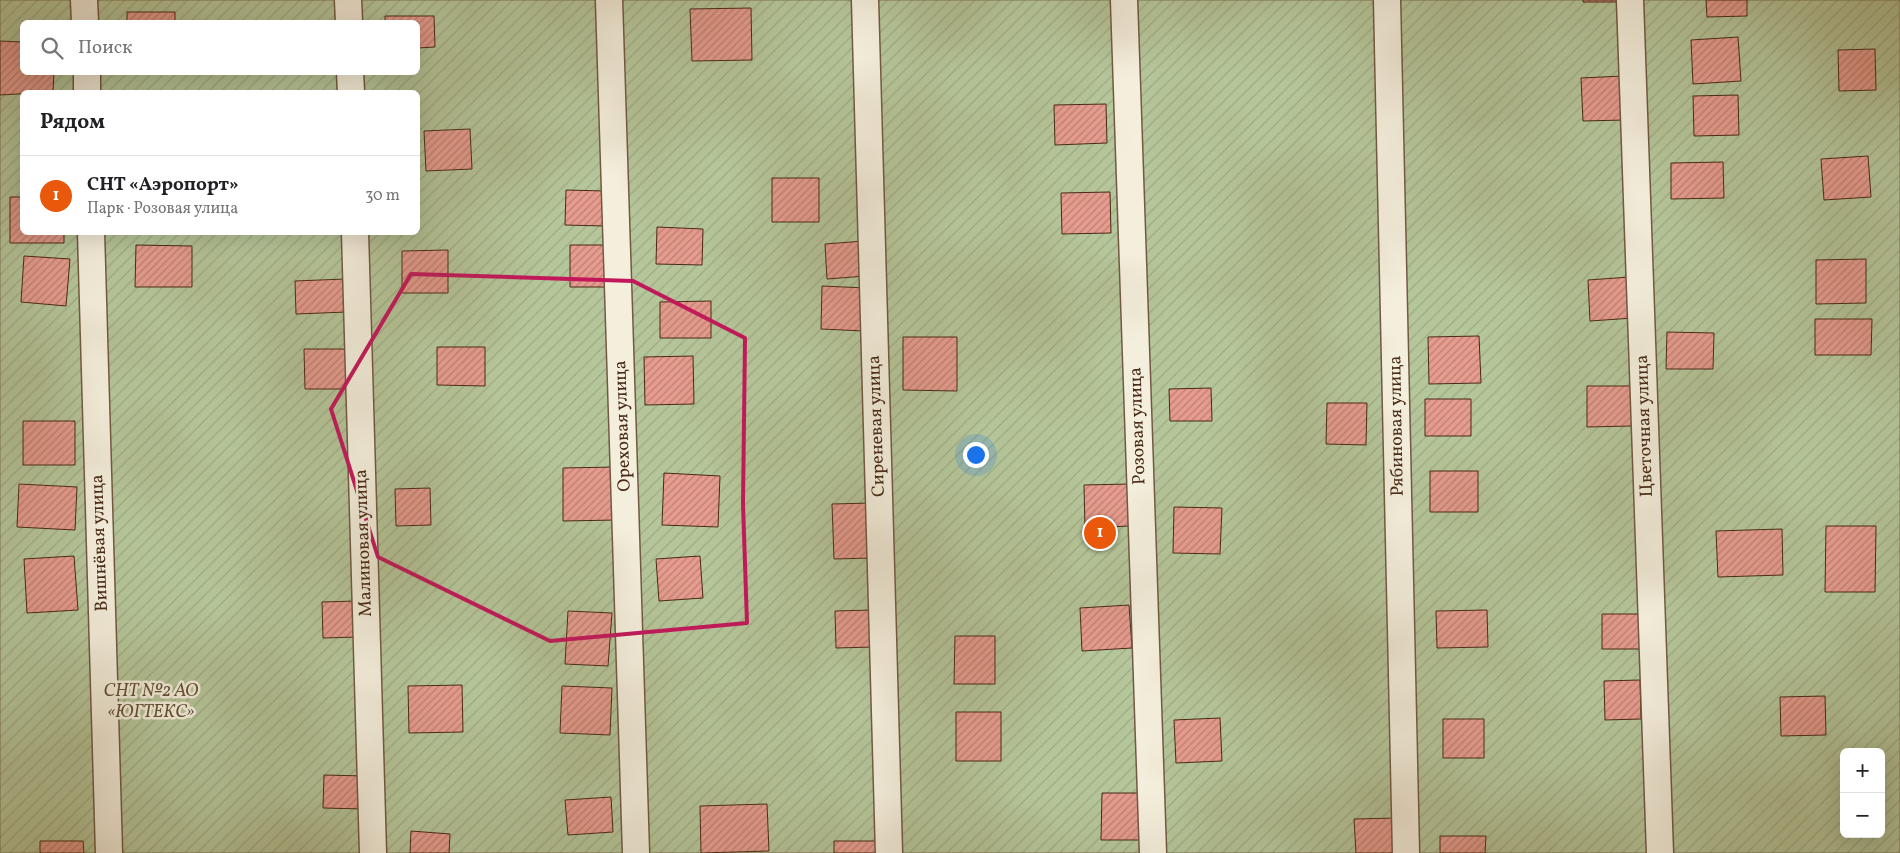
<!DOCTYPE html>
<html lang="ru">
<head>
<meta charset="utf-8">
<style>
	:root { --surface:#fff; --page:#f6f6f6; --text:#202124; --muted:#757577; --line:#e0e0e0; --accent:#ea580c }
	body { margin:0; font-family:Vollkorn,serif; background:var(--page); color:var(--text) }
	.controls { position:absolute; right:15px; bottom:15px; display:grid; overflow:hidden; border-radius:8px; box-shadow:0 5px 20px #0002 }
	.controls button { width:45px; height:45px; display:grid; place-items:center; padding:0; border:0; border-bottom:1px solid var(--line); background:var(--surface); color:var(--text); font:25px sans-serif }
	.you { position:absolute; left:975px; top:454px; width:18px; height:18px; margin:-12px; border:4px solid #fff; border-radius:50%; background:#1a73e8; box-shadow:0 0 0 8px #1a73e833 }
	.badge { display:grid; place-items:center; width:32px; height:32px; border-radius:50%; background:var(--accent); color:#fff; font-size:16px; font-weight:700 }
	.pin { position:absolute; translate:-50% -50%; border:2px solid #fff; box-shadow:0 1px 5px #0006 }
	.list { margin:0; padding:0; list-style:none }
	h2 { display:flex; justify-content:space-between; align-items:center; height:65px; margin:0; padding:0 20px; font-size:21px }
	h2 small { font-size:16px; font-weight:400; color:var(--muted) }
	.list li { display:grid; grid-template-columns:32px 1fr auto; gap:15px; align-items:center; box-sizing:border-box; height:80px; padding:0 20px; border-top:1px solid var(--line) }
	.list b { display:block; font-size:19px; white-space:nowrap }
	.list p { margin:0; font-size:16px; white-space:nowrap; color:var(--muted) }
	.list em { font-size:16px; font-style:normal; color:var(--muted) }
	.icon { flex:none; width:28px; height:28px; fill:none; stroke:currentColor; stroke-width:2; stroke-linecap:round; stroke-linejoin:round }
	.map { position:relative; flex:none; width:1900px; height:853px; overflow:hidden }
	.search { position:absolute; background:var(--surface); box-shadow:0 5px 20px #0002; left:20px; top:20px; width:400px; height:55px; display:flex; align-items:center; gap:12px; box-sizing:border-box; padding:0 18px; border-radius:8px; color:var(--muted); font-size:19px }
	.panel { position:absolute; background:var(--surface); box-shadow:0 5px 20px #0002; left:20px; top:90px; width:400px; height:145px; border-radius:8px }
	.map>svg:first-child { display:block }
	.garden { fill:url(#garden-furrows); stroke:#7e7858; fill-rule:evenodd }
	.building { fill:url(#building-hatch); stroke:#482a17 }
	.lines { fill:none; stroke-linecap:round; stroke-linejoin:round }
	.minor-casing { stroke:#725944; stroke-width:29 }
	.minor { stroke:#f4efdd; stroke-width:26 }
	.marked { fill:none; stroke:#c2185b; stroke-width:4; stroke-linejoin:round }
	.labels { text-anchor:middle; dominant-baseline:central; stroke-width:5; stroke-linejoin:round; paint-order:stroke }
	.street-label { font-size:18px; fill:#482a17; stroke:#f4efdd }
	.park-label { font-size:18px; font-style:italic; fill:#635138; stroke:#f4efdd }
</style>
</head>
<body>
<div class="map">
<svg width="1900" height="853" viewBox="0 0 1900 853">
	<defs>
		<pattern id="garden-furrows" width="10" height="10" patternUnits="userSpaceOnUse" patternTransform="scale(1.25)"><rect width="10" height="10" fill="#b5c69a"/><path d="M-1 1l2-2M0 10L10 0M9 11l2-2" fill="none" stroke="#9daa84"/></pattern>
		<pattern id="building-hatch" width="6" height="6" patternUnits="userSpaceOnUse" patternTransform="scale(1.25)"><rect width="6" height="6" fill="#e69c8e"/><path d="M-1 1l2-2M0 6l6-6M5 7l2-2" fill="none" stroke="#bc7f73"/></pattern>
	</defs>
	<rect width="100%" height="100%" fill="#eee6ca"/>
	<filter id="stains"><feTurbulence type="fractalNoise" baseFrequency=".004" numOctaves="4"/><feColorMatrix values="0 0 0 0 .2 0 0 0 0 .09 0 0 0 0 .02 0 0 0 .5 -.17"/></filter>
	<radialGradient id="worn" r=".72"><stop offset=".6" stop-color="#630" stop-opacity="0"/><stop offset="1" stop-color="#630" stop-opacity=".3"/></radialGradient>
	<path class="garden" d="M0 0H1900V853H0ZM22 22H418V72H22ZM22 92H418V232H22ZM1844 752H1881V834H1844Z"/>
	<path class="building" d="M1583 0H1630V2H1583Z
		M1706 0H1747V16L1707 17Z
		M751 8 752 60 692 61 690 9Z
		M127 12H175V22H127Z
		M385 16H434L435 47 418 48V22H385Z
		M1738 37 1741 81 1693 84 1691 40Z
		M0 41 22 42V72H54L53 92 0 95Z
		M1875 49 1876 90 1839 91 1838 50Z
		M1623 76 1625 120 1583 121 1581 78Z
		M1738 95 1739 135 1694 136 1693 96Z
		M1106 104 1107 143 1055 145 1054 105Z
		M470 129 472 169 426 171 424 131Z
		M1868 156 1871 197 1824 200 1821 159Z
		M1723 162 1724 198 1671 199V163Z
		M772 178H819V222H772Z
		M566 190 605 191 604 226 565 225Z
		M1110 192 1111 233 1062 234 1061 193Z
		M10 197H22V232H64V243H10Z
		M657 227 703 229 702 265 656 264Z
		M864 241 866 276 827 279 825 244Z
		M136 245 192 246V287H135Z
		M570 245H608V287H570Z
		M448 250V293H402V251Z
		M24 256 70 259 66 306 21 302Z
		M1866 259V303L1816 304V260Z
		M1630 277 1633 318 1590 321 1588 280Z
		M345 279 347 312 296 314 295 281Z
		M822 286 866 288 864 331 821 329Z
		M711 301V338H660V302Z
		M1815 319H1872L1871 355H1815Z
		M1667 332 1714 333 1713 369H1666Z
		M1479 336 1481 383 1429 384 1428 337Z
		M903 337H957V391L903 390Z
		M437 347H485V386L437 385Z
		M304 349H350V389H305Z
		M693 356 694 404 645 405 644 357Z
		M1587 386H1632V426L1587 427Z
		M1211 388 1212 421H1170L1169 389Z
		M1425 399H1471V436H1425Z
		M1327 403H1367L1366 445 1326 444Z
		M23 421H75V465H23Z
		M616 467 617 520 563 521V468Z
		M1430 471H1478V512H1430Z
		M664 473 720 476 718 527 662 525Z
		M19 484 77 487 75 530 17 527Z
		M1128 484 1130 526 1085 528 1084 485Z
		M430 488 431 525 396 526 395 489Z
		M871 503 873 558 834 559 832 504Z
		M1174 507 1222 508 1220 554 1173 553Z
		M1826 526H1876L1875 592H1825Z
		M1782 529 1783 575 1718 577 1716 531Z
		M74 556 78 610 27 613 24 559Z
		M700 556 703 598 659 601 656 559Z
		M356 601 358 637 323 638 322 602Z
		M1129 605 1132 648 1082 651 1080 608Z
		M873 610 874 647 836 648 835 611Z
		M1487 610 1488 647 1437 648 1436 611Z
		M568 611 612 613 608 666 565 664Z
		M1602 614H1640V649H1602Z
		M955 636H995V684H954Z
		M1640 680 1641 719 1605 720 1604 681Z
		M462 685 463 732 409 733 408 686Z
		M562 686 612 688 610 735 560 733Z
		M1825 696 1826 735 1781 736 1780 697Z
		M956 712H1001V761H956Z
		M1220 718 1222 761 1176 763 1174 720Z
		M1443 719H1484V758H1443Z
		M324 775 365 776 364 809 323 808Z
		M1102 793H1141L1140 840H1101Z
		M611 797 613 832 568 835 565 800Z
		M767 804 769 851 701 853 700 806Z
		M1397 818 1399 853H1356L1354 819Z
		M411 831 450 834 449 853H410Z
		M1440 836H1486L1485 853H1440Z
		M40 841H83L84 853H40Z
		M834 841H880V853H834Z"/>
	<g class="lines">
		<g class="minor-casing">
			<path id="minor" d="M84 0 85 22
				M348 0 349 22
				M609 0 636 853
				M865 0 889 853
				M1124 0 1153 853
				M1387 0 1406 853
				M1630 0 1660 853
				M87 72V92
				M350 72 351 92
				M91 232 109 853
				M355 232 373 853"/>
		</g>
		<use href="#minor" class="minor"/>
	</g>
	<path class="marked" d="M411 274 633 281 745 338 743 504 747 623 550 641 378 557 331 409Z"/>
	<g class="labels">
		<g class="street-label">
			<text transform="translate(623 426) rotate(-92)">Ореховая улица</text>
			<text transform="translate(877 426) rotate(-92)">Сиреневая улица</text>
			<text transform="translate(1138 426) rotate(-92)">Розовая улица</text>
			<text transform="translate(1397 426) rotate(-91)">Рябиновая улица</text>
			<text transform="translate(1645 426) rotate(-92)">Цветочная улица</text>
			<text transform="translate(100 543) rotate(-92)">Вишнёвая улица</text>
			<text transform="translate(364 543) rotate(-92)">Малиновая улица</text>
		</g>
		<g class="park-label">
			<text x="151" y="691">СНТ №2 АО<tspan x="151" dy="21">«ЮГТЕКС»</tspan></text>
		</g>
	</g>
	<rect width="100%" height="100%" filter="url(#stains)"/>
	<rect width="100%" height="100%" fill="url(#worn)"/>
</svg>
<div class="controls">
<button>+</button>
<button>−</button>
</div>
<div class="you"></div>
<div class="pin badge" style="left:1100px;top:533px">1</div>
<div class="search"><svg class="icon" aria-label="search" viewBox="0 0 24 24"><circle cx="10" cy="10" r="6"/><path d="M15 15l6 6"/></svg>Поиск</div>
<section class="panel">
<h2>Рядом<small></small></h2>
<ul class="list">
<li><span class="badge">1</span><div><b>СНТ «Аэропорт»</b><p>Парк · Розовая улица</p></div><em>30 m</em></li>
</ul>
</section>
</div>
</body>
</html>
